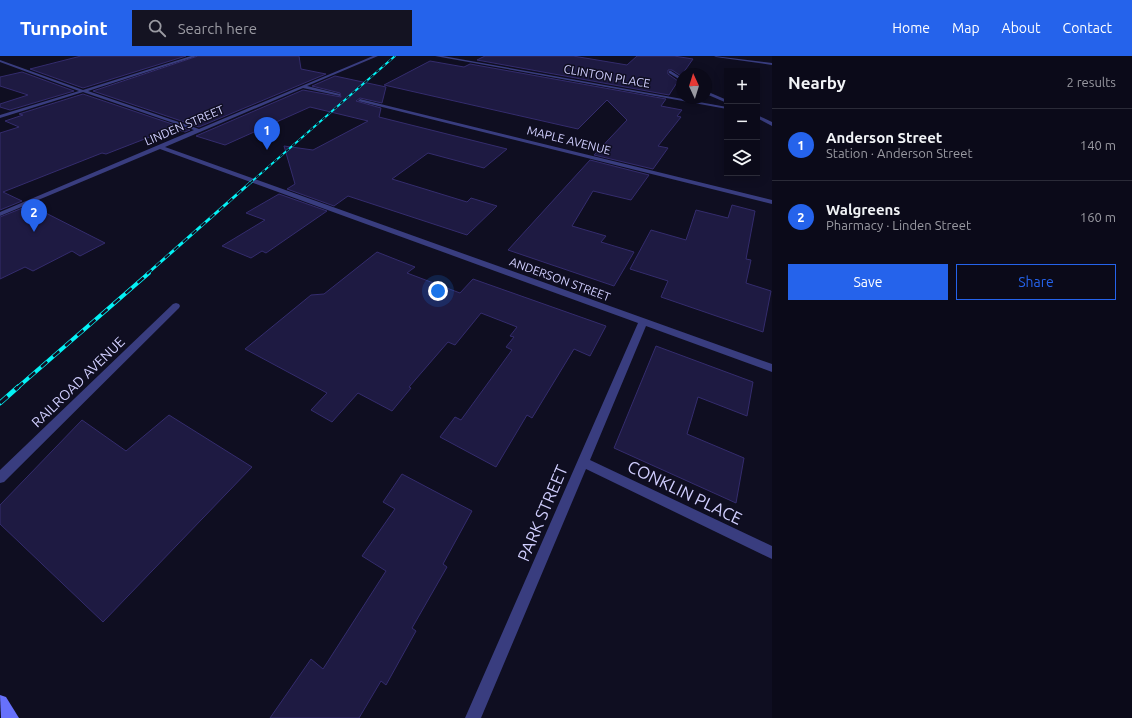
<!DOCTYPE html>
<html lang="en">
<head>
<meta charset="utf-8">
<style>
	:root { --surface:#0b0a19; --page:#141322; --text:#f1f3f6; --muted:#9a9aa2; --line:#2b2b38; --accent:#2563eb }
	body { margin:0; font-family:Ubuntu,sans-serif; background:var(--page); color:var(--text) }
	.controls { position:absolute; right:12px; top:12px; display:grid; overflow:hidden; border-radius:0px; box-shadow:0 2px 10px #0003 }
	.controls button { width:36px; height:36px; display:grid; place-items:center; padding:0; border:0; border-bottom:1px solid var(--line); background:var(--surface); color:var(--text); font:20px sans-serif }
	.compass { position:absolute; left:676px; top:12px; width:36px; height:36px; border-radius:50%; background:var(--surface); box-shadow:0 2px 10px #0003; rotate:356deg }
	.you { position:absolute; left:438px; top:235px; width:14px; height:14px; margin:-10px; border:3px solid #fff; border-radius:50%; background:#1a73e8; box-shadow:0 0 0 6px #1a73e833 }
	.badge { display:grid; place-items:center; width:26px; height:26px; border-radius:50%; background:var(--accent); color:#fff; font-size:13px; font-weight:700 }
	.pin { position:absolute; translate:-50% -33px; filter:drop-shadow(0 1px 2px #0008) }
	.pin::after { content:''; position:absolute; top:21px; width:14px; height:12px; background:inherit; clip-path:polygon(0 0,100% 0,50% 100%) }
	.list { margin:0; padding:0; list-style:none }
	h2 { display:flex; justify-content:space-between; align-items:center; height:52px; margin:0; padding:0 16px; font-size:17px }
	h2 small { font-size:13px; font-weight:400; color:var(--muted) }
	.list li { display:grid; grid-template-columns:26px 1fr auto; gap:12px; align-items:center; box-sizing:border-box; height:72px; padding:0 16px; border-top:1px solid var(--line) }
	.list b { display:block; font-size:15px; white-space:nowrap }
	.list p { margin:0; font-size:13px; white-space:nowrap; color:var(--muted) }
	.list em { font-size:13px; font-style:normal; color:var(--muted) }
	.actions { display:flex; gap:8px; padding:12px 16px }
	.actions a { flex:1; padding:9px 0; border:1px solid var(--accent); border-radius:0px; text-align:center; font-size:14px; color:var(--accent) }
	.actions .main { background:var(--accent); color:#fff }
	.icon { flex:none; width:22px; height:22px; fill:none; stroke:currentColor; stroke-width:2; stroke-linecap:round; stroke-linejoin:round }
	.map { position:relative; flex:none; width:772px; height:662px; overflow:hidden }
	header { display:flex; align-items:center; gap:24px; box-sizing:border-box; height:56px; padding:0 20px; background:var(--accent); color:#fff }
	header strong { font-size:19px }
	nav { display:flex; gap:22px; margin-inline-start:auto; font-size:14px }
	.search { width:280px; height:36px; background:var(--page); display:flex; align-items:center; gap:10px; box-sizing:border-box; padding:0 14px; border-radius:0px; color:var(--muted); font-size:15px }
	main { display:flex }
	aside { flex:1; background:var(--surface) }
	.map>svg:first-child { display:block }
	.building { fill:#1e1a42; stroke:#342c6d }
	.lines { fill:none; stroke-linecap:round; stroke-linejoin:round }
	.minor { fill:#393d7f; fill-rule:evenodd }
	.secondary { fill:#6771fc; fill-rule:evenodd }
	.rail-far3-casing { stroke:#04f1f4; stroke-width:2 }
	.rail-far2-casing { stroke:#04f1f4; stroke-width:3 }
	.rail-far1-casing { stroke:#04f1f4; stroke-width:4 }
	.rail-casing { stroke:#04f1f4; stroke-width:5 }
	.rail-far3 { stroke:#0f0e21; stroke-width:1.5; stroke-dasharray:4; stroke-linecap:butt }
	.rail-far2 { stroke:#0f0e21; stroke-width:2; stroke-dasharray:6; stroke-linecap:butt }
	.rail-far1 { stroke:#0f0e21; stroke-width:2.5; stroke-dasharray:8; stroke-linecap:butt }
	.rail { stroke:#0f0e21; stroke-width:3.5; stroke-dasharray:10; stroke-linecap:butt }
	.labels { text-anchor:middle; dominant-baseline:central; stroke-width:3; stroke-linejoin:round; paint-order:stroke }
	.far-street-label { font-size:12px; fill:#d0cefe; stroke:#0f0e21 }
	.street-label { font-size:14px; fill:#d0cefe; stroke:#0f0e21 }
	.near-street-label { font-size:17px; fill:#d0cefe; stroke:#0f0e21 }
</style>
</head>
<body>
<header>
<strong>Turnpoint</strong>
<div class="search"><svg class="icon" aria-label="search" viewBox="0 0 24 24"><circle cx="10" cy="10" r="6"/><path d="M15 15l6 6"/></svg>Search here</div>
<nav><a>Home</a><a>Map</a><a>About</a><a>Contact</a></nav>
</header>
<main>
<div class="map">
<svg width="772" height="662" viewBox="0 0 772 662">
	<rect width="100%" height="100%" fill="#0f0e21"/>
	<path class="building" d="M81 0H186L83 32 30 13Z
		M198 0H299L301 13 326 18 199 71 93 35Z
		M485 0H573L627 9 637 0H674L693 3 681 20 672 14H668V18L678 25 669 39 477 4Z
		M430 5 464 11 470 8 666 43 661 50 682 54 677 60 681 61 658 90 668 92 653 113 594 99 627 64 607 44 578 73 384 29Z
		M22 16 74 35 10 54 0 51V48L28 39 0 30V21Z
		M335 20 386 31 382 47 360 42 356 45 381 52 379 61 507 93 484 112 428 97 392 123 467 146 471 142 497 150 467 179 348 140 334 150 287 133 295 128 284 90 313 94 368 65 310 51 225 89 196 80 303 34 341 41 340 37 312 30Z
		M83 38 190 74 185 76 173 72 106 98 102 97 3 136 22 145 0 154V77L19 71 5 65 23 59 19 58Z
		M590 104 649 119 631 144 593 135 572 170 606 180 601 186 634 196 614 230 508 194Z
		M279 138 327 155 266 197 262 195 251 202 222 190 265 164 246 157Z
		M30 149 105 187 80 200 72 195 33 215 25 211 0 223V161Z
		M732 149 755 155 746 203 751 204 746 227 771 235 763 276 661 241 668 225 630 213 651 174 686 184 696 154 728 162Z
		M377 196 415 211 407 217 460 237 473 223 606 270 590 300 574 293 532 362 527 359 496 411 440 381 455 361 461 364 512 294 506 291 514 281 510 280 517 271 481 257 455 289 448 286 409 331 411 332 392 355 358 337 332 366 311 354 327 337 245 293 311 239 324 238Z
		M656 290 753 326 747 360 698 341 687 378 744 402 736 447 614 392Z
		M169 359 252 411 103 566 0 468V449L82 364 126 395Z
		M402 418 472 455 443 508 447 511 412 572 416 575 386 629 381 625 359 662H270L311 603 323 613 386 515 362 500 395 453 383 446Z"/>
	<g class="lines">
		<path class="minor" d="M191 0H197L88 35 199 73 373 0H378L307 30 340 38V40L303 32 165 91 772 308V316L646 270 590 404 772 490V503L586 413 481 662H465L638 267 160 93 0 160V156L194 74 83 36 0 62V59L79 35 0 6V4L83 34Z
			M435 0H443L727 51V53Z
			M714 0 772 7V9L716 1Z
			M669 15H671L682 22V25L669 17Z
			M706 35 727 44V47L706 38Z
			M360 43 772 144V148L358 45Z
			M757 59 772 66V70L757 62Z
			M176 247 179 248 180 250 179 252 4 426 0 427V414L173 248Z"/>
		<path class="secondary" d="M0 639 6 641 19 662H1Z"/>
		<g class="rail-far3-casing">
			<path id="rail-far3" d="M250 127 395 0"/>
		</g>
		<g class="rail-far2-casing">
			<path id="rail-far2" d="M147 218 251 126"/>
		</g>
		<g class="rail-far1-casing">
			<path id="rail-far1" d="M17 332 149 217"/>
		</g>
		<g class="rail-casing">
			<path id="rail" d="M0 347 18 331"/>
		</g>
		<use href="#rail-far3" class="rail-far3"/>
		<use href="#rail-far2" class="rail-far2"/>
		<use href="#rail-far1" class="rail-far1"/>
		<use href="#rail" class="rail"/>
	</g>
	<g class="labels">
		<g class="far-street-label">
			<text transform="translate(607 20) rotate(10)">CLINTON PLACE</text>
			<text transform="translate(184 69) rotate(-23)">LINDEN STREET</text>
			<text transform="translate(569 84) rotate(14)">MAPLE AVENUE</text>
			<text transform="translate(560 223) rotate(20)">ANDERSON STREET</text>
		</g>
		<g class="street-label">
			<text transform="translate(78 326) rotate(-44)">RAILROAD AVENUE</text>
		</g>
		<g class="near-street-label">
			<text transform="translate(685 436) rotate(26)">CONKLIN PLACE</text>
			<text transform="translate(542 457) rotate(-67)">PARK STREET</text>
		</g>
	</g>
</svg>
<div class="controls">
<button>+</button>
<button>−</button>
<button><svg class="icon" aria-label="layers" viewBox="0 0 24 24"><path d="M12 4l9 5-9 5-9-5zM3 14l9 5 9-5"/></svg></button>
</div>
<svg class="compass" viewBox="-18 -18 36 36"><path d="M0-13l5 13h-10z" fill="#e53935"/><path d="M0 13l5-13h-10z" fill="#9a9aa2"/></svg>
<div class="you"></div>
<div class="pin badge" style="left:267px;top:94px">1</div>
<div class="pin badge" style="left:34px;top:176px">2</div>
</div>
<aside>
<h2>Nearby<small>2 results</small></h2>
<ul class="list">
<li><span class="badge">1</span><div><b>Anderson Street</b><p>Station · Anderson Street</p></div><em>140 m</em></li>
<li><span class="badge">2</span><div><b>Walgreens</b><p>Pharmacy · Linden Street</p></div><em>160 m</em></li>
</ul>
<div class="actions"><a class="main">Save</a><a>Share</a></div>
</aside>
</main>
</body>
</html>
